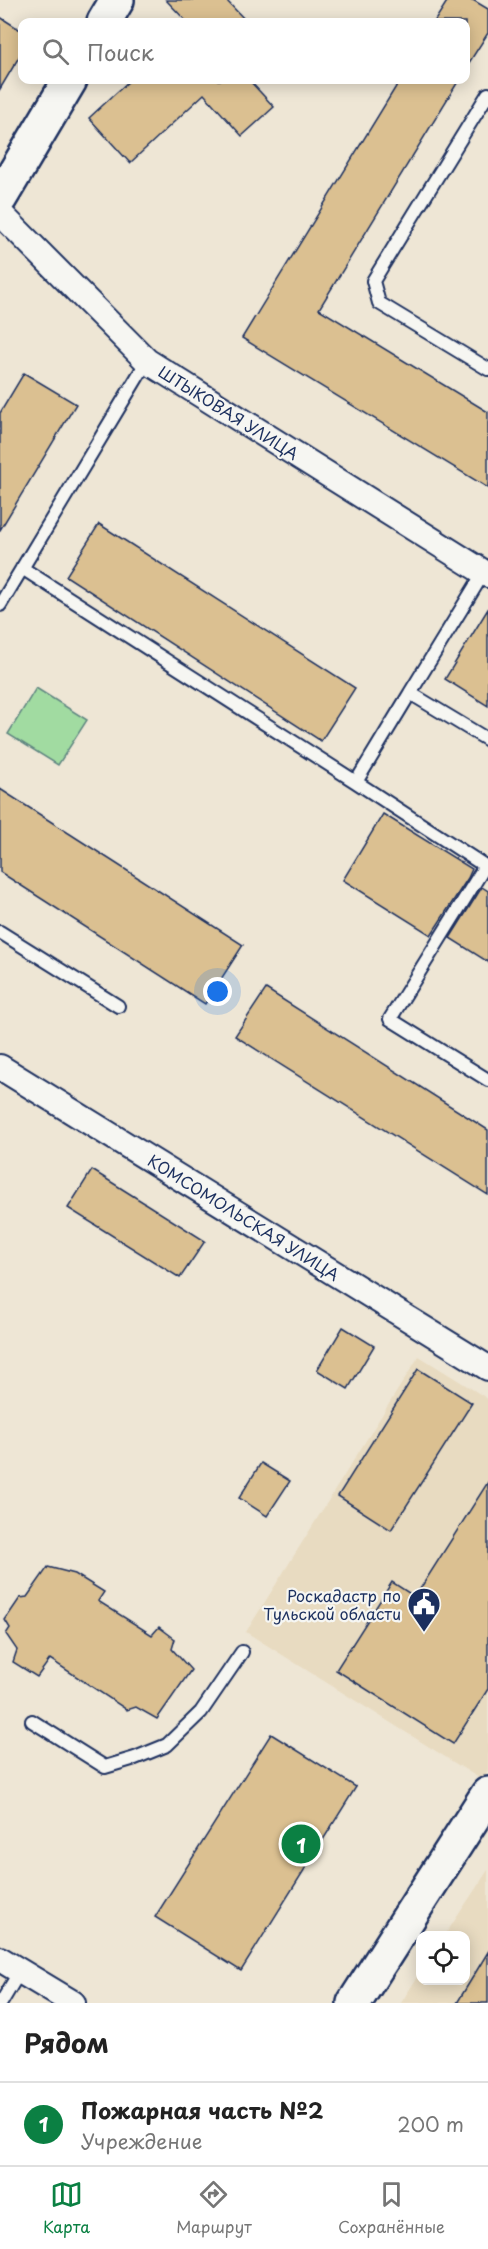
<!DOCTYPE html>
<html lang="ru">
<head>
<meta charset="utf-8">
<style>
	:root { --surface:#fff; --page:#f6f6f6; --text:#222; --muted:#767676; --line:#e0e0e0; --accent:#0b8043 }
	body { margin:0; font-family:"Playpen Sans",sans-serif; background:var(--page); color:var(--text) }
	.controls { position:absolute; right:18px; bottom:18px; display:grid; overflow:hidden; border-radius:12px; box-shadow:0 3px 15px #0003 }
	.controls button { width:54px; height:54px; display:grid; place-items:center; padding:0; border:0; border-bottom:2px solid var(--line); background:var(--surface); color:var(--text); font:30px sans-serif }
	.you { position:absolute; left:218px; top:992px; width:21px; height:21px; margin:-15px; border:4px solid #fff; border-radius:50%; background:#1a73e8; box-shadow:0 0 0 9px #1a73e833 }
	.badge { display:grid; place-items:center; width:39px; height:39px; border-radius:50%; background:var(--accent); color:#fff; font-size:20px; font-weight:700 }
	.pin { position:absolute; translate:-50% -50%; border:3px solid #fff; box-shadow:0 2px 6px #0006 }
	.list { margin:0; padding:0; list-style:none }
	h2 { display:flex; justify-content:space-between; align-items:center; height:78px; margin:0; padding:0 24px; font-size:26px }
	h2 small { font-size:20px; font-weight:400; color:var(--muted) }
	.list li { display:grid; grid-template-columns:39px 1fr auto; gap:18px; align-items:center; box-sizing:border-box; height:84px; padding:0 24px; border-top:2px solid var(--line) }
	.list b { display:block; font-size:22px; white-space:nowrap }
	.list p { margin:0; font-size:20px; white-space:nowrap; color:var(--muted) }
	.list em { font-size:20px; font-style:normal; color:var(--muted) }
	.icon { flex:none; width:33px; height:33px; fill:none; stroke:currentColor; stroke-width:2; stroke-linecap:round; stroke-linejoin:round }
	.map { position:relative; flex:none; width:488px; height:2003px; overflow:hidden }
	.search { position:absolute; background:var(--surface); box-shadow:0 3px 15px #0003; left:18px; right:18px; top:18px; height:66px; display:flex; align-items:center; gap:15px; box-sizing:border-box; padding:0 21px; border-radius:12px; color:var(--muted); font-size:22px }
	.sheet { height:162px; background:var(--surface) }
	nav { display:flex; justify-content:space-around; align-items:center; box-sizing:border-box; height:84px; border-top:2px solid var(--line); background:var(--surface); font-size:16px; color:var(--muted) }
	nav a { display:grid; justify-items:center; gap:3px }
	nav .on { color:var(--accent) }
	.map>svg:first-child { display:block }
	.built { fill:#e8dbc1 }
	.green { fill:#a1dba1; stroke:#5e8580; stroke-width:1.5 }
	.building { fill:#dbc091; stroke:#1b2f5e; stroke-width:1.5 }
	.lines { fill:none; stroke-linecap:round; stroke-linejoin:round }
	.lane-casing { stroke:#1b2f5e; stroke-width:16 }
	.street-casing { stroke:#1b2f5e; stroke-width:28 }
	.secondary-casing { stroke:#1b2f5e; stroke-width:38 }
	.lane { stroke:#f6f6f2; stroke-width:12 }
	.street { stroke:#f6f6f2; stroke-width:24 }
	.secondary { stroke:#f6f6f2; stroke-width:33 }
	.labels { text-anchor:middle; dominant-baseline:central; stroke-width:4.5; stroke-linejoin:round; paint-order:stroke }
	.street-label { font-size:16px; fill:#1b2f5e; stroke:#f6f6f2 }
	.poi-label { font-size:16px; fill:#1b2f5e; stroke:#f6f6f2; text-anchor:end }
</style>
</head>
<body>
<div class="map">
<svg width="488" height="2003" viewBox="0 0 488 2003">
	<rect width="100%" height="100%" fill="#eee6d5"/>
	<filter id="ink" filterUnits="userSpaceOnUse"><feTurbulence type="fractalNoise" baseFrequency=".0167" numOctaves="2"/><feDisplacementMap in="SourceGraphic" scale="12" xChannelSelector="R" yChannelSelector="G"/><feConvolveMatrix kernelMatrix="1 2 1 2 8 2 1 2 1" color-interpolation-filters="sRGB"/></filter>
	<g filter="url(#ink)">
		<path class="built" d="M419 1356 488 1399V1770L482 1780 246 1632Z
			M488 1870V2003H401L420 1973V1980H466V1936L445 1935Z"/>
		<path class="green" d="M36 688 87 720 58 765 8 734Z"/>
		<path class="building" d="M166 0H226L247 22H187Z
			M448 0H473L488 9V33L465 69V22H434Z
			M0 17 22 31V52L0 89Z
			M130 80H249L274 107 242 136 204 94 130 163 89 118Z
			M400 80H459L319 309 488 412V488L242 338Z
			M24 373 76 404 0 530V413Z
			M99 524 355 688 321 741 66 576Z
			M488 609V706L445 679Z
			M0 789 243 945 205 1004 0 872Z
			M383 814 472 869 468 878 431 935 343 880Z
			M482 887 488 891V962L450 938Z
			M266 989 488 1130V1195L235 1036Z
			M92 1170 205 1241 180 1278 68 1208Z
			M343 1327 374 1346 348 1389 317 1370Z
			M418 1369 472 1403 391 1530 338 1496Z
			M261 1463 290 1481 267 1516 239 1498Z
			M488 1482V1689L453 1744 336 1670 392 1582 415 1597Z
			M48 1567 75 1574 104 1592 98 1601 152 1635 159 1627 175 1639 172 1649 191 1670 157 1719 136 1707 127 1710 50 1659 37 1677 13 1662 17 1650 6 1634 10 1628 5 1620 20 1598 27 1597Z
			M271 1734 356 1787 241 1971 155 1917Z
			M488 1952V2003H457Z"/>
		<g class="lines">
			<g class="lane-casing">
				<path id="lane" d="M488 94 373 281 379 303 488 369
					M22 568 356 782
					M484 572 410 693 488 740
					M0 605 147 361
					M410 693 356 782 485 866 390 1019 488 1080
					M0 932 118 1006
					M32 1721 105 1767 135 1758 167 1745 201 1712 242 1652
					M1 2003 20 1971"/>
			</g>
			<g class="street-casing">
				<path id="street" d="M0 213 147 361 488 575
					M0 1067 488 1368
					M0 1959 73 2003"/>
			</g>
			<g class="secondary-casing">
				<path id="secondary" d="M104 22 117 0
					M0 198 70 80
					M354 2003 488 1794"/>
			</g>
			<use href="#lane" class="lane"/>
			<use href="#street" class="street"/>
			<use href="#secondary" class="secondary"/>
		</g>
	</g>
	<defs>
		<g id="civic-pin" transform="scale(1.725)"><path d="M0 17L-7.5 6A9.5 9.5 0 1 1 7.5 6Z" fill="#1b2f5e" stroke="#f6f6f2"/><path d="M-.6-6.5H3V-4.5H.6V-3L4-1V1h2V6H-6V1h2V-1L-.6-3ZM-1.2 2.5V6h2.4V2.5Z" fill="#fff"/></g>
	</defs>
	<g fill-rule="evenodd">
		<use href="#civic-pin" x="424" y="1604"/>
	</g>
	<g class="labels">
		<g class="street-label">
			<text transform="translate(229 412) rotate(32)">ШТЫКОВАЯ УЛИЦА</text>
			<text transform="translate(244 1217) rotate(32)">КОМСОМОЛЬСКАЯ УЛИЦА</text>
		</g>
		<g class="poi-label">
			<text x="401" y="1595">Роскадастр по<tspan x="401" dy="18">Тульской области</tspan></text>
		</g>
	</g>
</svg>
<div class="controls">
<button><svg class="icon" aria-label="locate" viewBox="0 0 24 24"><circle cx="12" cy="12" r="6"/><path d="M12 2v4M12 18v4M2 12h4M18 12h4"/></svg></button>
</div>
<div class="you"></div>
<div class="pin badge" style="left:301px;top:1844px">1</div>
<div class="search"><svg class="icon" aria-label="search" viewBox="0 0 24 24"><circle cx="10" cy="10" r="6"/><path d="M15 15l6 6"/></svg>Поиск</div>
</div>
<section class="sheet">
<h2>Рядом<small></small></h2>
<ul class="list">
<li><span class="badge">1</span><div><b>Пожарная часть №2</b><p>Учреждение</p></div><em>200 m</em></li>
</ul>
</section>
<nav>
<a class="on"><svg class="icon" aria-label="map" viewBox="0 0 24 24"><path d="M3 6l6-2 6 2 6-2v14l-6 2-6-2-6 2zM9 4v14M15 6v14"/></svg>Карта</a>
<a><svg class="icon" aria-label="directions" viewBox="0 0 24 24"><path d="M12 3l9 9-9 9-9-9zM9 14v-3h6M13 9l2 2-2 2"/></svg>Маршрут</a>
<a><svg class="icon" aria-label="saved" viewBox="0 0 24 24"><path d="M7 4h10v16l-5-4-5 4z"/></svg>Сохранённые</a>
</nav>
</body>
</html>
